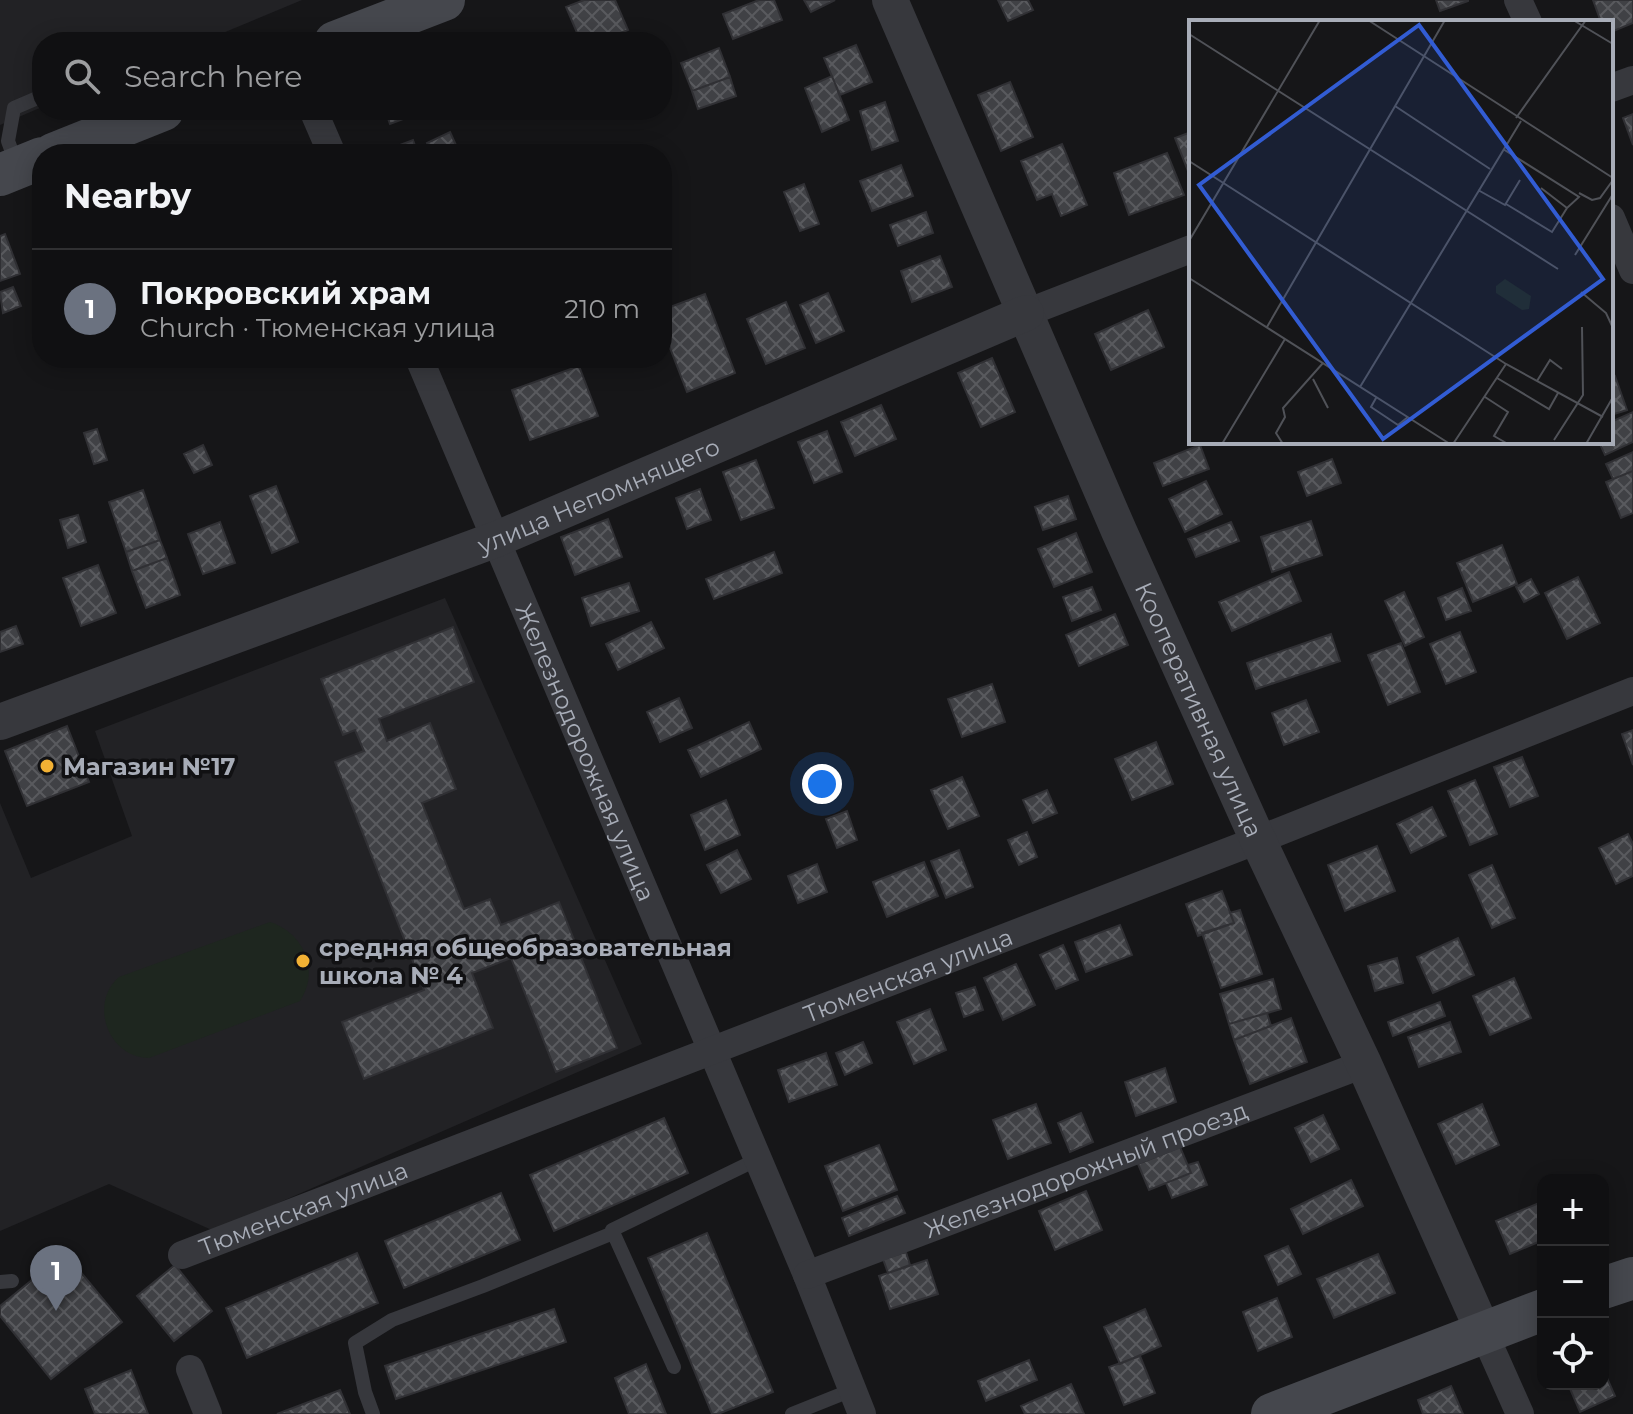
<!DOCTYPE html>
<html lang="en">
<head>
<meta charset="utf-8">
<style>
	:root { --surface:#101012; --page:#19191b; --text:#f1f3f6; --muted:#9c9d9f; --line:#303032; --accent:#db2777 }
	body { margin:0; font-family:Montserrat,sans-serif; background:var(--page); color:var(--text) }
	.controls { position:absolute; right:24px; bottom:24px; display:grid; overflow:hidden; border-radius:16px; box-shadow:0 4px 20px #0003 }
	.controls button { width:72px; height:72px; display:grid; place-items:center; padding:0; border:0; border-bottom:2px solid var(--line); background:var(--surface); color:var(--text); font:40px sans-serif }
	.you { position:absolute; left:822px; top:784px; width:28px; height:28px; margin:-20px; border:6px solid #fff; border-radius:50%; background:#1a73e8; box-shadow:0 0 0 12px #1a73e833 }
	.badge { display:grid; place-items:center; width:52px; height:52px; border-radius:50%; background:var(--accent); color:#fff; font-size:26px; font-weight:700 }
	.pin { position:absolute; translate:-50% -66px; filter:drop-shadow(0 2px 4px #0008) }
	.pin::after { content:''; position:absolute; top:42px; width:28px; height:24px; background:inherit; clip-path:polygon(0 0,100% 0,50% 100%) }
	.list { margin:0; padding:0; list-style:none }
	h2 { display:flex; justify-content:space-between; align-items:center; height:104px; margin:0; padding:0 32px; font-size:34px }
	h2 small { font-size:26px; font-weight:400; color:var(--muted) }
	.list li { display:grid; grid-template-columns:52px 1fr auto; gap:24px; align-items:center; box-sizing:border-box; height:120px; padding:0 32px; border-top:2px solid var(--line) }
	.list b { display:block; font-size:30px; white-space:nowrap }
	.list p { margin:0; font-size:26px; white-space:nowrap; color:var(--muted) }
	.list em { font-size:26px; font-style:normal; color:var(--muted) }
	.icon { flex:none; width:44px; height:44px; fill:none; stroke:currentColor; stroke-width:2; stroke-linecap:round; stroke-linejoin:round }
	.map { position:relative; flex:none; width:1633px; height:1414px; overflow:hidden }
	.search { position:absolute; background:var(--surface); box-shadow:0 4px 20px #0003; left:32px; top:32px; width:640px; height:88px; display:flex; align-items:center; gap:20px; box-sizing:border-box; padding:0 28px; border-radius:32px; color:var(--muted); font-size:30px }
	.panel { position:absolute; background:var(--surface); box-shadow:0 4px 20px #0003; left:32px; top:144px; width:640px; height:224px; border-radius:32px }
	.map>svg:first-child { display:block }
	.built { fill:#222225 }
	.park { fill:#1e261f }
	.building { fill:url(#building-cross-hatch); stroke:#303034; stroke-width:2 }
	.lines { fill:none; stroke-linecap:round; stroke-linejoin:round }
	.service { stroke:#37383d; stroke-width:14 }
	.minor { stroke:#37383d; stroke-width:28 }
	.tertiary { stroke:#37383d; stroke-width:36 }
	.secondary { stroke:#45474d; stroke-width:42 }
	.poi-dot { fill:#f2b134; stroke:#111113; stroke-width:3 }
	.labels { text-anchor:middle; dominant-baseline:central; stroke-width:7; stroke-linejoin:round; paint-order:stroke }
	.street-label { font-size:24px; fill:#a8adb8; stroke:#111113 }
	.poi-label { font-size:24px; font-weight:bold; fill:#a8adb8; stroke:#111113; text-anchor:start }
	.inset-road { fill:none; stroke:#505258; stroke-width:2 }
	.view { fill:#325cd3; fill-opacity:0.15; stroke:#325cd3; stroke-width:4 }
	.inset-edge { fill:none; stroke:#a8adb8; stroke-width:4 }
</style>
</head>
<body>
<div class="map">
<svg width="1633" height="1414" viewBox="0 0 1633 1414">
	<defs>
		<pattern id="building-cross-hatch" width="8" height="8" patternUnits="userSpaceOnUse" patternTransform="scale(2)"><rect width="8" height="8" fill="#404145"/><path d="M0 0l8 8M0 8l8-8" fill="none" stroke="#595a5e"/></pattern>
	</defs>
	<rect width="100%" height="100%" fill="#161618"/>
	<path class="built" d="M0 0H302L201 42H42V107L0 125Z
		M445 598 642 1044 214 1231 109 1184 0 1231V803L31 878 132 836 95 731Z"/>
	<path class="park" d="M270 922C304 933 320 971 300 1001L149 1058C109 1058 88 1004 119 977Z"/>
	<path class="building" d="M584 0H615L628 30 598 42H581L566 7Z
		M759 0H774L782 20 733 39 723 14Z
		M804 0H835L811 12Z
		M998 0H1028L1033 10 1008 21Z
		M1436 0H1468V1L1440 11Z
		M1593 0H1633V23L1611 32V22H1601Z
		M856 45 872 82 840 95 824 58Z
		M719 48 730 77 692 91 681 63Z
		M832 76 849 120 822 132 805 88Z
		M730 77 736 96 698 109 692 91Z
		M1010 82 1033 137 1001 151 978 95Z
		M885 102 898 141 872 150 860 111Z
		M385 110H427L390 124Z
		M1633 114V145L1623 118Z
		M450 132 460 154H432L427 143Z
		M1191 132V175L1190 176 1175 138Z
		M413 140 418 154H399L397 146Z
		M1062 144 1087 205 1061 216 1052 194 1037 200 1021 161Z
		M1167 153 1184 195 1129 215 1114 173Z
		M901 165 913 196 872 211 860 181Z
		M804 184 819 224 800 231 784 192Z
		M926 212 933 233 898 246 890 225Z
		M5 234 20 274 0 281V236Z
		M940 256 952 287 912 302 901 271Z
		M13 287 21 306 3 313 0 292Z
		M828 293 844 331 816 343 800 305Z
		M705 294 735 373 687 392 662 327V310Z
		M786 302 805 348 766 364 747 319Z
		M1148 310 1164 347 1111 370 1095 334Z
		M992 358 1015 412 981 427 958 373Z
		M579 366 598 416 530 440 512 390Z
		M1615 376 1627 410 1611 415V377Z
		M881 405 896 439 855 456 841 422Z
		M1633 412V442L1605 455 1599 442H1611V422Z
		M97 429 107 460 94 464 84 433Z
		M827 431 842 472 814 483 798 442Z
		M203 445 212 465 194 473 184 454Z
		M1200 445 1209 469 1163 486 1154 463Z
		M1633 452V471L1613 479 1606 464Z
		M1332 459 1341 483 1307 496 1298 472Z
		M756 460 774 508 741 520 723 472Z
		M1633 471V513L1621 518 1606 482Z
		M1206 481 1222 514 1185 532 1169 499Z
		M276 486 298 542 272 553 250 496Z
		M700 489 711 520 687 529 676 498Z
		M143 490 160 540 126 552 109 502Z
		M1068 496 1076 519 1043 530 1035 507Z
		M78 515 86 542 68 548 60 520Z
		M608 519 622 557 575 575 561 537Z
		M1311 521 1322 555 1272 572 1261 537Z
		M220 522 235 563 203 574 188 534Z
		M1231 522 1239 541 1196 557 1188 539Z
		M1076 533 1092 572 1054 587 1038 549Z
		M160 540 167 558 132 571 126 552Z
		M1502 545 1517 584 1473 602 1457 563Z
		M774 552 782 573 714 599 706 579Z
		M167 558 180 595 146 608 132 571Z
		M98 565 116 613 81 626 63 578Z
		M1289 572 1301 601 1232 631 1219 602Z
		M1578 577 1600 623 1567 639 1545 593Z
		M1531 579 1539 594 1524 602 1516 587Z
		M629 583 639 611 591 626 582 598Z
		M1092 587 1101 610 1072 621 1063 597Z
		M1462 588 1471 611 1446 620 1438 598Z
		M1404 592 1424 637 1405 646 1385 601Z
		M1115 614 1128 645 1079 666 1066 635Z
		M651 622 664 648 618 670 606 644Z
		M16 626 23 644 0 652V632Z
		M453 627 474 682 379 719 387 741 430 723 456 789 422 803 464 909 490 899 501 925 559 902 617 1048 556 1072 511 958 472 973 493 1028 364 1079 342 1022 424 990 335 762 364 751 355 730 343 735 321 679Z
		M1460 632 1476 672 1446 684 1430 644Z
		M1331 634 1340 661 1256 689 1247 663Z
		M1401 643 1420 692 1388 705 1368 655Z
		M992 684 1005 722 962 737 948 699Z
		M679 698 692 728 660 742 647 712Z
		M1306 700 1319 732 1284 745 1272 713Z
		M749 722 761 749 701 777 688 750Z
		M67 726 89 782 27 806 5 751Z
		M1633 730V765L1622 734Z
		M1156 742 1173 784 1132 800 1115 759Z
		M1522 757 1538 796 1510 807 1494 767Z
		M962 777 979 816 948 829 931 790Z
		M1475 780 1497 834 1470 845 1448 791Z
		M1047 790 1057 813 1033 823 1023 800Z
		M726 800 740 835 705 850 691 815Z
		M1432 807 1446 836 1411 853 1397 824Z
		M847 811 857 840 837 848 826 819Z
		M1027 832 1037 857 1019 865 1008 840Z
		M1628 834 1633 844V876L1616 884 1599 848Z
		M1377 846 1395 891 1345 911 1328 865Z
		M737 850 751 879 721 893 707 865Z
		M959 850 973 887 946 898 931 861Z
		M924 862 938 896 887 917 873 882Z
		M817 864 827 892 798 903 788 876Z
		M1492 865 1515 918 1492 928 1469 875Z
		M1222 891 1234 923 1198 936 1186 904Z
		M1240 910 1262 974 1221 988 1202 933 1234 923 1230 913Z
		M1120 925 1132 955 1086 972 1075 942Z
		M1458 938 1474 975 1433 993 1417 957Z
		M1063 945 1078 980 1056 989 1040 955Z
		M1397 958 1403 983 1375 991 1368 966Z
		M1016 964 1035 1005 1003 1020 984 978Z
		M1514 978 1531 1018 1490 1035 1473 996Z
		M1273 979 1281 1009 1229 1024 1220 994Z
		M975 987 983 1010 964 1017 956 993Z
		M1440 1002 1445 1016 1393 1036 1388 1022Z
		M930 1009 946 1050 914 1064 897 1022Z
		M1267 1013 1271 1026 1234 1040 1229 1024Z
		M1291 1018 1307 1062 1250 1084 1234 1040Z
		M1450 1022 1461 1052 1419 1067 1408 1037Z
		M863 1042 872 1063 845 1075 836 1053Z
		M826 1053 837 1085 789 1102 778 1070Z
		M1165 1068 1176 1102 1136 1116 1125 1082Z
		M1036 1104 1051 1143 1008 1159 993 1120Z
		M1482 1104 1499 1145 1456 1164 1438 1124Z
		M1081 1113 1093 1142 1070 1152 1058 1123Z
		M1323 1115 1339 1149 1311 1162 1295 1128Z
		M664 1118 688 1173 554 1231 530 1175Z
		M879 1145 897 1190 843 1211 825 1166Z
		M1180 1147 1191 1173 1149 1190 1138 1164Z
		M1198 1162 1207 1185 1172 1198 1166 1183 1191 1173 1188 1165Z
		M1351 1180 1363 1206 1303 1234 1291 1209Z
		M1086 1191 1102 1230 1055 1250 1039 1211Z
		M501 1193 520 1240 404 1288 385 1241Z
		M897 1196 905 1213 849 1236 842 1218Z
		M1539 1203 1543 1213V1240L1510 1254 1496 1221Z
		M707 1233 773 1392 718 1414H712L648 1258Z
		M1288 1246 1301 1274 1278 1285 1265 1256Z
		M906 1252 910 1265 888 1273 883 1259Z
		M65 1253 122 1322 51 1379 0 1316V1306Z
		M357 1253 378 1303 247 1358 226 1308Z
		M1378 1254 1395 1293 1334 1318 1317 1279Z
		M927 1260 938 1294 890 1309 879 1276Z
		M175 1265 212 1311 174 1341 137 1296Z
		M1277 1298 1292 1337 1258 1351 1243 1312Z
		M554 1309 566 1342 396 1399 385 1366Z
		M1145 1309 1161 1346 1120 1364 1104 1327Z
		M1140 1356 1155 1393 1124 1405 1109 1367Z
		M1029 1360 1037 1380 986 1401 978 1381Z
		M646 1364 666 1414H629L615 1378Z
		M1603 1369 1615 1396 1580 1412 1568 1384H1603Z
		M131 1370 148 1414H95L85 1389Z
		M1071 1384 1084 1414H1025L1021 1406Z
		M1451 1386 1463 1414H1423L1418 1400Z
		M340 1390 350 1414H277Z"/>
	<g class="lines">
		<path class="service" d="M16 163 8 141 14 108 42 96
			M0 1282 12 1281
			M674 1367 612 1230 758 1159
			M373 1414 365 1392 355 1343 392 1320 483 1286 613 1233
			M792 1414 852 1390"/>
		<g class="minor">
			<path d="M1518 0 1528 22"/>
			<path d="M1611 88 1633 80"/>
			<path d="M313 110 332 154"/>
			<path d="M1611 218 1633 270"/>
			<path d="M1026 313 1191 249"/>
			<path id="s1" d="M419 358 807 1275 862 1414"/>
			<path id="s2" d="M182 1255 1258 840 1633 691"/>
			<path id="s3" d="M807 1275 1364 1064"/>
			<path d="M1483 1331 1520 1414"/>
			<path d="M190 1369 208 1414"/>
		</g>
		<g class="tertiary">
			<path id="s4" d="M890 0 1119 531 1258 840 1364 1064 1483 1331"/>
			<path id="s5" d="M0 722 497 539 1026 313"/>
		</g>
		<path class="secondary" d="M335 42 444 0
			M53 154 163 110
			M0 175 42 158
			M1603 1288 1633 1278
			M1272 1414 1543 1310"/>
	</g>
	<g class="poi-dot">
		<circle cx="47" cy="766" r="8"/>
		<circle cx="303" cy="961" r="8"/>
	</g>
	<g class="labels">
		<g class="street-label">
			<text stroke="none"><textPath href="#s5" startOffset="640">улица Непомнящего</textPath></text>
			<text stroke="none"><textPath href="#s4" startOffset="774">Кооперативная улица</textPath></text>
			<text stroke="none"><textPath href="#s1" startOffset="428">Железнодорожная улица</textPath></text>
			<text stroke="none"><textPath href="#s2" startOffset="778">Тюменская улица</textPath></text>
			<text stroke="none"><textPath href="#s3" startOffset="298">Железнодорожный проезд</textPath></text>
			<text stroke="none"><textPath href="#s2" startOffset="130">Тюменская улица</textPath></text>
		</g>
		<g class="poi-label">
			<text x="63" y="766">Магазин №17</text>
			<text x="319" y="947">средняя общеобразовательная<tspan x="319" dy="28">школа № 4</tspan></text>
		</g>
	</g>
	<g transform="translate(1189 20)">
		<rect width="424" height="424" fill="#161618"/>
		<path d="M316 259 342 276 340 289 333 290 307 273V266Z" fill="#1e261f"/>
		<path class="inset-road" d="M179 0 424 158M384 0 424 24M0 14 369 249M206 86 301 149M327 98 397 0M314 129 390 177 378 188 352 168M0 141 317 344 414 397M289 170 316 185 331 160M390 173 403 180 411 178 424 160M317 184 363 212 378 188M0 221 131 0M386 235 424 174M0 258 261 424M392 272 417 293 424 308M78 307 256 0M308 358 360 389 369 373M124 359 139 388M348 361 361 340 373 349M171 367 332 101M296 377 319 392 305 416 319 424M187 378 182 387 209 405 219 397M365 420 394 375 393 307M33 424 96 319M94 424 87 413 96 397 94 388 134 343M264 424 317 344M397 424 424 377"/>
		<path class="view" d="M230 5 414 259 194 419 10 165Z"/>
		<rect width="424" height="424" class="inset-edge"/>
	</g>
</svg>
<div class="controls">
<button>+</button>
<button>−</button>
<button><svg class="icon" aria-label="locate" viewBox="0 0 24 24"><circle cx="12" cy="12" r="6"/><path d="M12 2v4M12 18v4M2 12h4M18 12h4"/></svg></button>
</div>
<div class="you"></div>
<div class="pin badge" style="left:56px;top:1311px;background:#6b7280">1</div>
<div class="search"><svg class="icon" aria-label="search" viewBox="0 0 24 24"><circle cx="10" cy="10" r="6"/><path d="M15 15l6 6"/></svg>Search here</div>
<section class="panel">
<h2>Nearby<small></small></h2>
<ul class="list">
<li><span class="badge" style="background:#6b7280">1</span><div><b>Покровский храм</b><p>Church · Тюменская улица</p></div><em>210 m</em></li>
</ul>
</section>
</div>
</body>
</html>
